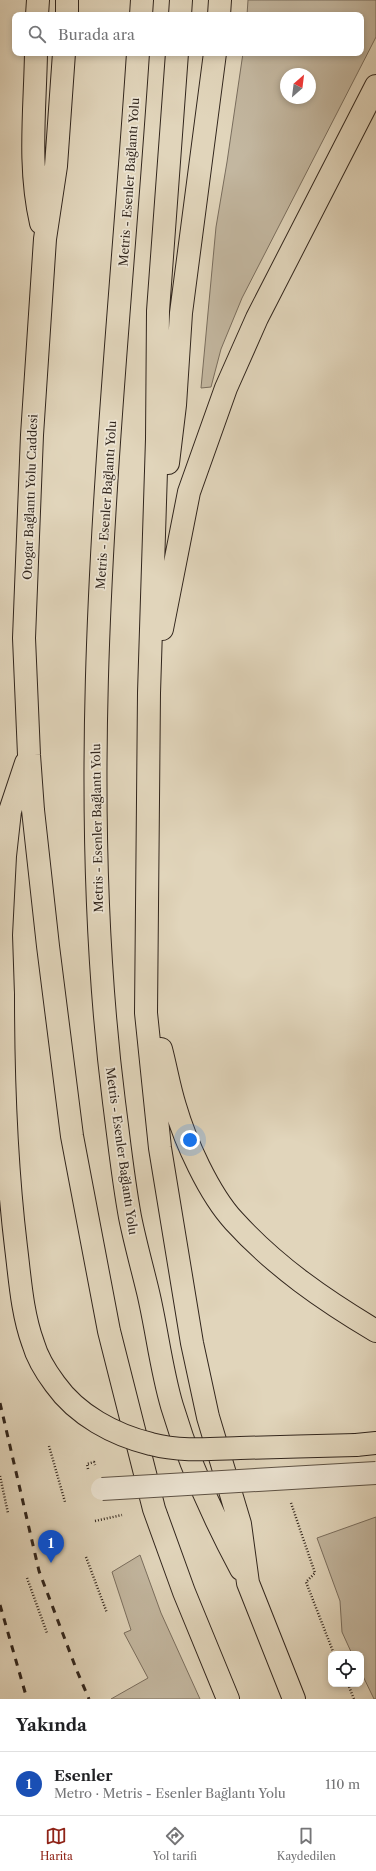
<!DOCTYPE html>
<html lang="tr">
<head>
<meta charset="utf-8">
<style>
	:root { --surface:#fff; --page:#f6f6f6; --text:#202124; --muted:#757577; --line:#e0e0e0; --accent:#8f2418 }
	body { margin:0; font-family:"Libre Caslon Text",serif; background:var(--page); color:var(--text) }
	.controls { position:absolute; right:12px; bottom:12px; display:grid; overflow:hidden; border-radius:8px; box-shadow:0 2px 6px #0003 }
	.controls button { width:36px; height:36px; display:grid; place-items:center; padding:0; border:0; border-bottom:1px solid var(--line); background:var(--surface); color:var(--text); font:20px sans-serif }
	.compass { position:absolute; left:280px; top:68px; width:36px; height:36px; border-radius:50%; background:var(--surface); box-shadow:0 2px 6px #0003; rotate:28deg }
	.you { position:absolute; left:190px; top:1140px; width:14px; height:14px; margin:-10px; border:3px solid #fff; border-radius:50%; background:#1a73e8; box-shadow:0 0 0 6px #1a73e833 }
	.badge { display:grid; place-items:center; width:26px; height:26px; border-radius:50%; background:var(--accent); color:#fff; font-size:13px; font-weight:700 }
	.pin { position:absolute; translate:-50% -33px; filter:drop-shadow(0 1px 2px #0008) }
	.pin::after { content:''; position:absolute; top:21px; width:14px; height:12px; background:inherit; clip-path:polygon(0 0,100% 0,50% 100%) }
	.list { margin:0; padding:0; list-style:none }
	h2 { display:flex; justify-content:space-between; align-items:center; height:52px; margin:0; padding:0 16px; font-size:17px }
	h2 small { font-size:13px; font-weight:400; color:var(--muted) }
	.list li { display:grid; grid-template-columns:26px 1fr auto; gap:12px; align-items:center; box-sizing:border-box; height:64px; padding:0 16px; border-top:1px solid var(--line) }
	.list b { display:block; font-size:15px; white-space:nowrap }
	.list p { margin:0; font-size:13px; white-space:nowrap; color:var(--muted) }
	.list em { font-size:13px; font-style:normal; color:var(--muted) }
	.icon { flex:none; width:22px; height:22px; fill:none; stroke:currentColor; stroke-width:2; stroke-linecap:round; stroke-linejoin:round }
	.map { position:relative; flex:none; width:376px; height:1699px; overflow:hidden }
	.search { position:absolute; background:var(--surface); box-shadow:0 2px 6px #0003; left:12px; right:12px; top:12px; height:44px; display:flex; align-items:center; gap:10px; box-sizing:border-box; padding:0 14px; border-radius:8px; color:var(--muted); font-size:15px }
	.sheet { height:116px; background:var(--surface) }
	nav { display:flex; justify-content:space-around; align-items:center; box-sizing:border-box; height:56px; border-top:1px solid var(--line); background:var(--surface); font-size:11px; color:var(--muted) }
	nav a { display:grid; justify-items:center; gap:2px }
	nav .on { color:var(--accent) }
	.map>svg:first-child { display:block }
	.green { fill:#c3b7a0; stroke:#7a6e5e; fill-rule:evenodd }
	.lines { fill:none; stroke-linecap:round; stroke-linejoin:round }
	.highway-casing { stroke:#32261d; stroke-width:24 }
	.path { stroke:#32261d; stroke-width:2.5; stroke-dasharray:1 2; stroke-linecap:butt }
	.highway { stroke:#e1d5bb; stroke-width:22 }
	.rail { stroke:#32261d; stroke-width:3; stroke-dasharray:7 7; stroke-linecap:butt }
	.street-bridge-casing { stroke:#5e5244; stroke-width:24; stroke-linecap:butt }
	.highway-bridge-casing { stroke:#32261d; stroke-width:24; stroke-linecap:butt }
	.street-bridge { stroke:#ece4d3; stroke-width:22 }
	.highway-bridge { stroke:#e1d5bb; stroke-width:22 }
	.labels { text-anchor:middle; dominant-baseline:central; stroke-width:3.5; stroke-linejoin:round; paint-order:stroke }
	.street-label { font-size:12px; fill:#32261d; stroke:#ece4d3 }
</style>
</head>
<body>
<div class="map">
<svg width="376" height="1699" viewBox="0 0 376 1699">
	<rect width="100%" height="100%" fill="#e1d5bb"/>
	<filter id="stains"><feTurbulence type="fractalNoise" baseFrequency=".005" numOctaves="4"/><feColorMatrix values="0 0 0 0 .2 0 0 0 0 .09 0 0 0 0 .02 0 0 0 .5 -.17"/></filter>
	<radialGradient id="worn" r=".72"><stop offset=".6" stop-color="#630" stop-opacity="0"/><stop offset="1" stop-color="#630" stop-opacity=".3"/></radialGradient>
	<path class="green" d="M248 0H376V37L242 298 221 349 211 387 201 388 216 227 227 162 243 53H361V15H247ZM286 74H310V98H286Z
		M376 1517V1699H374L361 1672V1654H352L342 1632 340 1601 317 1538Z
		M140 1555 161 1613 200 1699H111L148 1678 124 1633 131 1630 112 1572Z"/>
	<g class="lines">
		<g class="highway-casing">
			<path id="highway" d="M37 15 38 0
				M67 15V0
				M141 15 142 0
				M180 15 181 0
				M219 15 220 0
				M36 53C35 110 28 167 41 223
				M64 53 56 166 45 239 32 435 24 638 29 755 33 810 48 946 72 1136 109 1331 154 1509 184 1592 228 1699
				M138 53C115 402 70 753 114 1102 119 1140 123 1179 130 1217 135 1242 142 1267 148 1292 157 1330 161 1369 172 1406 189 1463 213 1517 241 1569
				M177 53 158 311 157 439 149 693 146 1013 160 1148 192 1343 208 1417 240 1524 248 1583 294 1699
				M168 463 175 405 181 313 215 53
				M162 629 189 492 226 388 257 318 376 86
				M3 995 1 935 5 856 10 811 26 763
				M161 1049C166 1068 169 1087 175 1106 185 1141 209 1194 234 1221 276 1267 324 1300 376 1331
				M356 1445 376 1443"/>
		</g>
		<path class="path" d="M49 1446 65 1502
			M88 1469 87 1464 94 1462 95 1465
			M0 1476 8 1513
			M291 1503 315 1573 306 1582 334 1654
			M95 1521 122 1515
			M86 1557 107 1613
			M27 1578 47 1633
			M348 1684 354 1699"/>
		<use href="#highway" class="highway"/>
		<path class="rail" d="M0 1403 39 1571 77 1671 89 1699
			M0 1605 27 1699"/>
		<g class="street-bridge-casing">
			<path id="street-bridge" d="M102 1489 376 1473"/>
		</g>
		<g class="highway-bridge-casing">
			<path id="highway-bridge" d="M3 995C3 1079 6 1164 16 1247 20 1279 22 1313 33 1343 37 1357 46 1372 55 1384 77 1415 114 1435 151 1444 180 1452 211 1449 240 1448 279 1447 317 1446 356 1445"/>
		</g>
		<use href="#street-bridge" class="street-bridge"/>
		<use href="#highway-bridge" class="highway-bridge"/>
	</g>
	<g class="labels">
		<g class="street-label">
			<text transform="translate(129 182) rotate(-86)">Metris - Esenler Bağlantı Yolu</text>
			<text transform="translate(30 497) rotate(-88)">Otogar Bağlantı Yolu Caddesi</text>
			<text transform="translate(106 505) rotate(-86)">Metris - Esenler Bağlantı Yolu</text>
			<text transform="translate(97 828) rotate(-91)">Metris - Esenler Bağlantı Yolu</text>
			<text transform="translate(122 1151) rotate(82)">Metris - Esenler Bağlantı Yolu</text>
		</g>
	</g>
	<rect width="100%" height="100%" filter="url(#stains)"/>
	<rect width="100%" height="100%" fill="url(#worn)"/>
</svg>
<div class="controls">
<button><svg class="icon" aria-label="locate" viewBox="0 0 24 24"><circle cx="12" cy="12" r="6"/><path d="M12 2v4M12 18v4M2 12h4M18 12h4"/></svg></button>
</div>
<svg class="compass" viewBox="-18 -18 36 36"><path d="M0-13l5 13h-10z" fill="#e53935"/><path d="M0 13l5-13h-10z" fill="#757577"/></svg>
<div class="you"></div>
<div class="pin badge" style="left:51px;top:1563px;background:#1a4fb4">1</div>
<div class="search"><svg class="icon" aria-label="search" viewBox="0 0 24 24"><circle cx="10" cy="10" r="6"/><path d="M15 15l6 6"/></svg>Burada ara</div>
</div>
<section class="sheet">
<h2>Yakında<small></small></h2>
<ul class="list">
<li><span class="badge" style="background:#1a4fb4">1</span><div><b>Esenler</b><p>Metro · Metris - Esenler Bağlantı Yolu</p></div><em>110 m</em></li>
</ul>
</section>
<nav>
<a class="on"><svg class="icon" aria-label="map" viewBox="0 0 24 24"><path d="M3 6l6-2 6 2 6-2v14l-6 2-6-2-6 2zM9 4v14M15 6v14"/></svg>Harita</a>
<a><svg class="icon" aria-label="directions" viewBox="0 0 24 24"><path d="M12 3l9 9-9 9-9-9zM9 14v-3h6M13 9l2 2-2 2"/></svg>Yol tarifi</a>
<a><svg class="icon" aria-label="saved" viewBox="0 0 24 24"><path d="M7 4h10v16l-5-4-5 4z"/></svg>Kaydedilen</a>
</nav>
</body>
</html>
